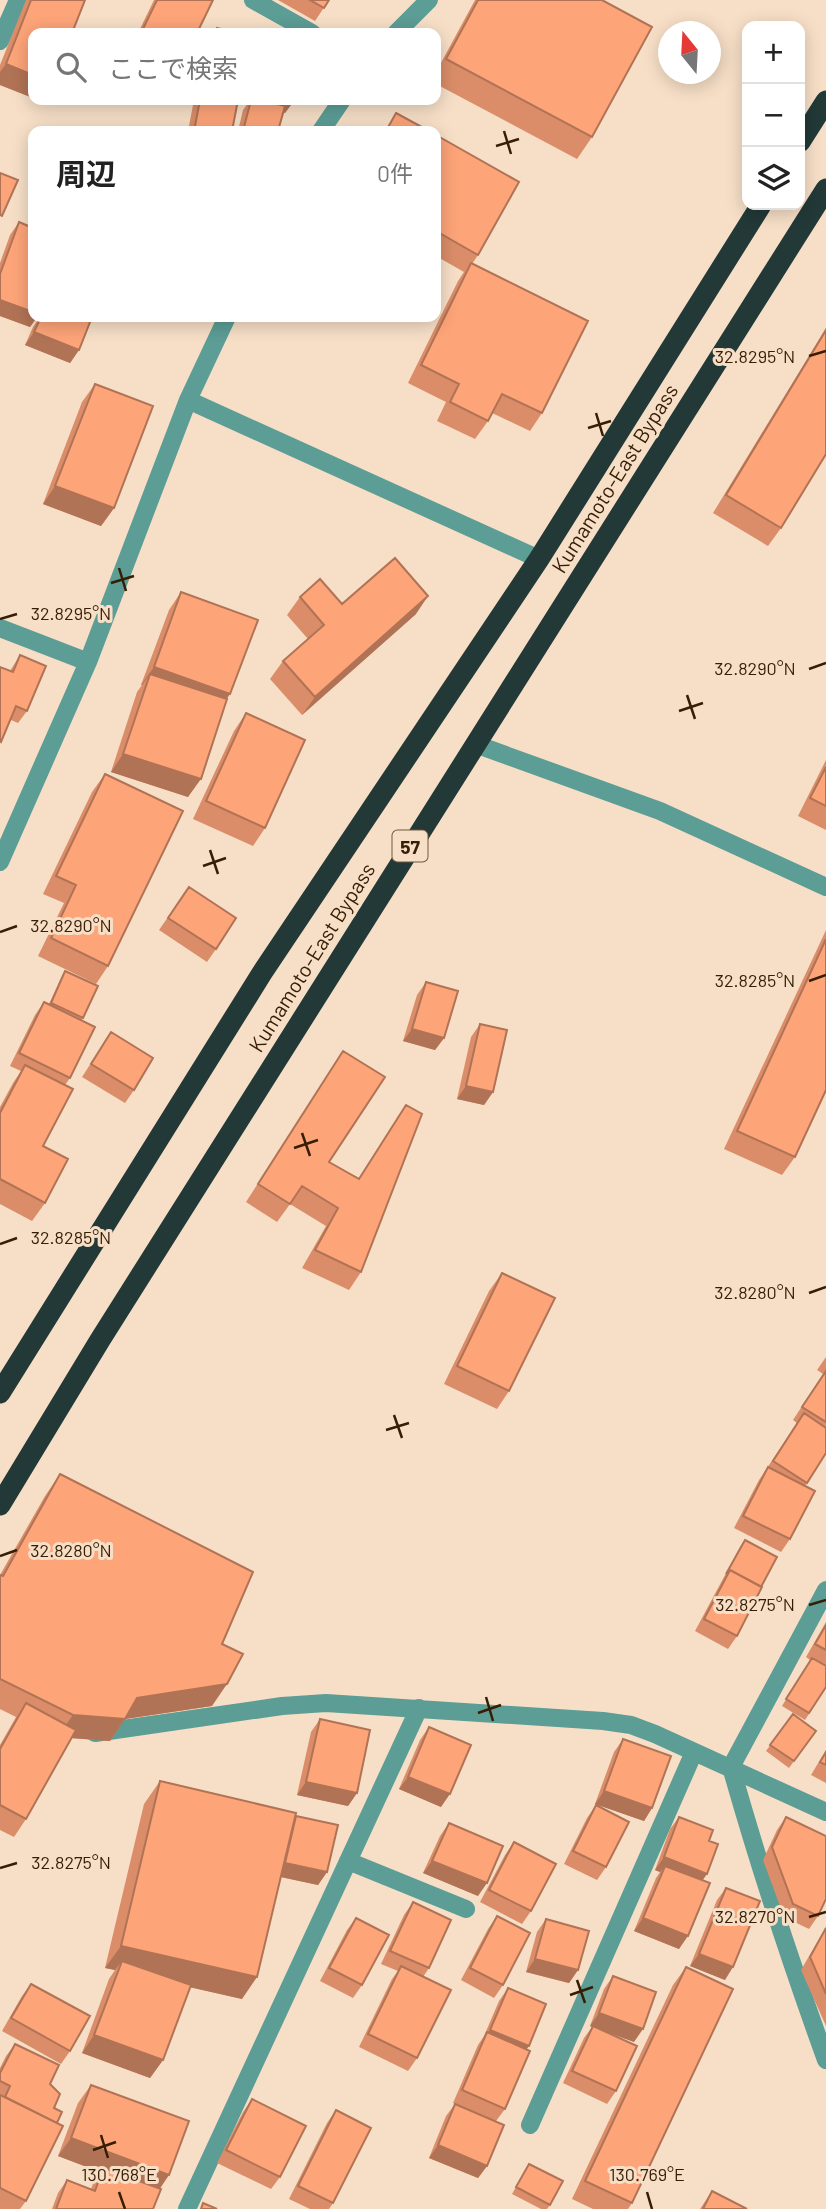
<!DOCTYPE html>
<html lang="ja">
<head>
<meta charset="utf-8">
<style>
	:root { --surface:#fff; --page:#f2f2f2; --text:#222; --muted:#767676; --line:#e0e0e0 }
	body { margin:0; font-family:Barlow,"Noto Sans JP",sans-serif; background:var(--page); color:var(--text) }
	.controls { position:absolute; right:21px; top:21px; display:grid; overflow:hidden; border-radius:14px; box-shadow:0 4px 18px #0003 }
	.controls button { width:63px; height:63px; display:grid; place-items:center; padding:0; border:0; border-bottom:2px solid var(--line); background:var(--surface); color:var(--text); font:35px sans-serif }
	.compass { position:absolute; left:658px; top:21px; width:63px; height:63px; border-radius:50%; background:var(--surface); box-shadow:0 4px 18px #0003; rotate:342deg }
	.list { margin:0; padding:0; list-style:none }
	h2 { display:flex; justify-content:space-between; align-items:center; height:91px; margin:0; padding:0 28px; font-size:30px }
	h2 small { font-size:23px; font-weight:400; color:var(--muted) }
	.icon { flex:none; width:38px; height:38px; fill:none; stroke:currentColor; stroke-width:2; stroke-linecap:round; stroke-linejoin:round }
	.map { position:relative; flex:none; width:826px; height:2209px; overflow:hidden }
	.search { position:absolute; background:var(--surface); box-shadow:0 4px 18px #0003; left:28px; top:28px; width:413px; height:77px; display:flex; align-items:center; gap:18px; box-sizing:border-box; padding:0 24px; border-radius:14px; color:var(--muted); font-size:26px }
	.panel { position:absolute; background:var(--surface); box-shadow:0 4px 18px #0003; left:28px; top:126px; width:413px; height:196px; border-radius:14px }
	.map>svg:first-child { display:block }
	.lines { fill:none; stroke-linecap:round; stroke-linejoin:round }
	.street { stroke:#5c9d96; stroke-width:18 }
	.highway { stroke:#223937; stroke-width:21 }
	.wall { fill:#da8d68 }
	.shaded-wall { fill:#b17355 }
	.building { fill:#fda479; stroke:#b17355; stroke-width:2 }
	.ticks { fill:none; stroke:#351e04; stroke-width:2.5 }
	.labels { text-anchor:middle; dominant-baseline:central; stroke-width:6; stroke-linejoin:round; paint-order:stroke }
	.shield { fill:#f7dfc7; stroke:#6f583e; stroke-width:2 }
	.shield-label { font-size:19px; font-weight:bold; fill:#351e04 }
	.street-label { font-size:21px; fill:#351e04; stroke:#f7dfc7 }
	.ticks-label { font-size:18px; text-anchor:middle; fill:#351e04; stroke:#f7dfc7; stroke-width:6; stroke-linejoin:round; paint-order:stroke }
</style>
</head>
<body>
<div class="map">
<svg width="826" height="2209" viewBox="0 0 826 2209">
	<rect width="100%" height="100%" fill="#f7dfc7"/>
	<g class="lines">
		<path class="street" d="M253 0 312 33
			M396 33 429 0
			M0 41 18 0
			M321 131 342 100
			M188 400 539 559
			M0 628 88 662
			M475 744 660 811 826 887
			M0 862 88 662 188 400 227 317
			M826 1590 731 1767C759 1866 791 1963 826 2060
			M95 1733 282 1706 326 1703 603 1721 631 1725 655 1734 826 1812
			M348 1861 466 1909
			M530 2125 694 1752
			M187 2209 419 1708"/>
		<path class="highway" d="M800 142 826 101
			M0 1393 262 973 539 559 761 205
			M0 1505 100 1340 826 189"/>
	</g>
	<path class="wall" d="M26 0H85L33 33V98L0 85V65Z
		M154 0H213L197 33H138Z
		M278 0H329L315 21Z
		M475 0H602L592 137 577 159 436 84V72Z
		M194 100H238L232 131H188Z
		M247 100H294L285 113H283L278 131H238L243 110 248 103H246Z
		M436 135 478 255 472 264 542 413 530 431 492 413 488 421 475 439 437 421 446 402 408 383 458 281 464 272 436 256Z
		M19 222 33 317H37L30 327 0 316V263L10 235Z
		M40 317H47L50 318 51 317H91L79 350 70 363 25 345 33 327Z
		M826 328V454L781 528 768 546 713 513Z
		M95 384 114 508 101 526 43 504 82 402Z
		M181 592 227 699 188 797 111 772 137 692 142 685H141L169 610Z
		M300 597 416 614 302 715 270 679 283 661 308 639 287 615Z
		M20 655 27 711 18 723 11 720 10 671Z
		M246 713 265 828 253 846 193 819 234 731Z
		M826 760V830L798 816Z
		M105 774 108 966 96 984 38 956 64 903 43 894 92 792Z
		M189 887 216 949 207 962 159 930Z
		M826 930V1090L795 1157 782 1175 724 1149Z
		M65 971 83 1018 82 1020 70 1078 65 1085 43 1146 45 1203 32 1221 0 1204V1107L13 1083 21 1071 10 1066 35 1015 44 1002 49 1004 61 978Z
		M426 982 444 1038 435 1050 403 1041 417 995Z
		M480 1024 493 1092 484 1105 457 1099 471 1037Z
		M111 1032 134 1090 125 1103 82 1077Z
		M343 1051 329 1162 359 1178 406 1105 361 1272 349 1290 302 1268 326 1226 290 1204 277 1222 246 1202Z
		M502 1273 509 1391 497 1409 444 1384 489 1291Z
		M826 1357V1453L805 1486 790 1539 781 1552 734 1528 759 1480 797 1423 793 1420 823 1374 817 1370Z
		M60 1474 222 1644 212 1706 125 1719 110 1741 71 1738 26 1819 14 1837 0 1830V1745L16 1717 0 1709V1575L45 1496Z
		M745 1540 761 1587 737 1636 728 1649 695 1631 740 1547Z
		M826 1622V1687L805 1720 782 1706 810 1660 806 1657Z
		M793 1714 816 1731 789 1768 766 1751Z
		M320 1719 357 1793 348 1806 297 1795 311 1732Z
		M429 1727 441 1807 399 1789 420 1740Z
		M623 1739 652 1808 644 1821 595 1804 614 1752Z
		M826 1750V1783L811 1775Z
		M160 1781 295 1817 327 1872 318 1885 281 1877 242 1999 190 1987 163 2060 150 2078 82 2053 109 1979 115 1970 105 1968 144 1804Z
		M596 1805 606 1867 597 1880 564 1864 587 1818Z
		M679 1817 709 1841 702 1880 679 1949 634 1931 656 1878 660 1872 655 1870 670 1829Z
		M786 1817 818 1916 809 1929 784 1917 763 1860 777 1830Z
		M449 1823 478 1896 423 1873 440 1836Z
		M514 1842 531 1911 522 1924 480 1902 505 1855Z
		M726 1888 725 1980 690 1966 717 1900Z
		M413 1902 429 1968 423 1977 417 2058 408 2071 359 2047 392 1979 398 1971 381 1964 404 1915Z
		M497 1916 503 1985 494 1998 461 1980 488 1929Z
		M356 1918 362 1985 353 1998 320 1981 347 1930Z
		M546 1919 578 1970 569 1983 526 1972 537 1932Z
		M826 1927V2026L801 1970Z
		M686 1967 632 2203 628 2209H593L572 2199 673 1985Z
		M613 1976 634 2042 605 2031 616 2091 607 2104 563 2083 584 2038 592 2027 590 2026 604 1989Z
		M31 1984 70 2051 61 2064 2 2031 22 1996Z
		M508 1988 529 2046 526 2049 505 2109 496 2121 487 2166 478 2178 429 2158 446 2116 455 2104 453 2103 478 2045 484 2036 499 2001Z
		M15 2044 50 2084 57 2123 26 2201 20 2209H0V2068L6 2056Z
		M91 2085 160 2188 153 2209H52L58 2193 67 2180 91 2189 94 2181 100 2172 58 2156 78 2103Z
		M252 2099 280 2177 271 2189 217 2163 243 2112Z
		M336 2110 333 2203 329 2209H310L289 2199 327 2123Z
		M529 2164 550 2205 547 2209H541L512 2194Z
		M712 2191 747 2209H700Z"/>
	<path class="shaded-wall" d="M6 64 33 75V98L0 85V72Z
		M251 100H291L294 101 285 113 250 104Z
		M0 300 33 312V317H37L30 327 0 316Z
		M34 332 79 350 70 363 25 345Z
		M55 486 114 508 101 526 43 504Z
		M428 596 416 614 302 715 315 697Z
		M154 667 230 694 218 712 150 674 142 685H141Z
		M123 754 201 779 188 797 111 772Z
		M412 1029 444 1038 435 1050 403 1041Z
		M466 1086 493 1092 484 1105 457 1099Z
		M227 1684 212 1706 125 1719 110 1741 57 1737 73 1715 137 1698Z
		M408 1777 450 1794 441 1807 399 1789Z
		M306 1782 357 1793 348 1806 297 1795Z
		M604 1791 652 1808 644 1821 595 1804Z
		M664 1857 707 1874 698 1887 665 1866 660 1872 655 1870Z
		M432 1861 487 1883 478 1896 423 1873Z
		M285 1863 327 1872 318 1885 276 1876Z
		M643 1918 688 1936 679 1949 634 1931Z
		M121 1946 257 1977 242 1999 118 1971 122 1961 115 1970 105 1968Z
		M699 1954 733 1967 725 1980 690 1966Z
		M535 1959 578 1970 569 1983 526 1972Z
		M599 2013 643 2029 634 2042 590 2026Z
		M490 2030 529 2046 520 2059 484 2039Z
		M94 2035 163 2060 150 2078 82 2053Z
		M71 2138 169 2175 157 2193 103 2168 100 2172 58 2156Z
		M438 2145 487 2166 478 2178 429 2158Z"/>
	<path class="building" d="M31 0H85L72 33H33V75L6 64Z
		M157 0H213L197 33H141Z
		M310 0H329L324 8Z
		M478 0H602L652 27 592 137 446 59Z
		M217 28 237 33H216Z
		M200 100H238L232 131H194Z
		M251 100H261L285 106 278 131H243Z
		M396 113 429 131H386Z
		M436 135 519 182 478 255 436 231Z
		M0 173 18 180 2 216 0 215Z
		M19 222 33 228V312L0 300V274Z
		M471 263 588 321 542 413 502 394 488 421 450 402 459 384 421 365Z
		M41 317H47L53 319 54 317H92L79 350 34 332Z
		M826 330V454L781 528 726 495Z
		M95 384 153 406 114 508 55 486Z
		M395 558 428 596 315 697 283 661 324 625 300 597 320 579 342 604Z
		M181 592 258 620 230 694 154 667Z
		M20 655 46 666 27 711 16 706 1 742 0 741V667L13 672Z
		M150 674 227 699 201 779 123 754Z
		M246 713 305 740 265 828 206 801Z
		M826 767V806L810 798Z
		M105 774 183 811 108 966 51 938 76 885 56 876Z
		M189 887 236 918 216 949 168 918Z
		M826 939V1090L795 1157 737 1131Z
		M65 971 98 986 83 1018 51 1003Z
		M426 982 458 991 444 1038 412 1029Z
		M44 1002 95 1027 70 1078 19 1053Z
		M480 1024 507 1030 493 1092 466 1086Z
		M111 1032 153 1058 134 1090 91 1064Z
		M343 1051 385 1077 329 1162 359 1179 406 1105 422 1114 361 1272 315 1250 338 1208 302 1186 290 1204 258 1184Z
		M25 1065 73 1089 43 1146 68 1159 45 1203 0 1179V1113Z
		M502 1273 555 1298 509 1391 457 1366Z
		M826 1371V1422L802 1407Z
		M804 1413 826 1428V1453L807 1483 773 1461Z
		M768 1467 815 1491 790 1539 743 1516Z
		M60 1474 253 1572 222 1644 243 1654 227 1684 137 1698 125 1719 73 1715 0 1679V1575L3 1576Z
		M745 1540 777 1557 761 1587 730 1570 726 1574Z
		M730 1570 762 1587 737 1636 704 1619Z
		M826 1625V1650L815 1644Z
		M812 1658 826 1666V1687L809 1713 786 1699Z
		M26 1703 76 1730 26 1819 0 1805V1749Z
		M793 1714 816 1731 794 1761 770 1745Z
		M320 1719 370 1730 357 1793 306 1782Z
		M429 1727 471 1745 450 1794 408 1777Z
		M623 1739 671 1756 652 1808 604 1791Z
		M826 1752V1765L820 1762Z
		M160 1781 296 1813 257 1977 121 1946Z
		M596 1805 629 1822 606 1867 573 1851Z
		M296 1816 338 1825 327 1872 285 1863Z
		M679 1817 713 1830 709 1841 718 1844 707 1874 664 1857Z
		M786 1817 826 1836V1899L818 1916 793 1904 772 1847Z
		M449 1823 503 1846 487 1883 432 1861Z
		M514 1842 556 1864 531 1911 489 1890Z
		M665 1866 710 1883 688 1936 643 1918Z
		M726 1888 760 1901 733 1967 699 1954Z
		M413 1902 451 1920 429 1968 390 1951Z
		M497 1916 530 1933 503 1985 470 1968Z
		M356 1918 389 1935 362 1985 329 1968Z
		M546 1919 589 1931 578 1970 535 1959Z
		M826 1928V1994L810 1957Z
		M122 1961 191 1985 163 2060 94 2035Z
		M401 1966 451 1990 417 2058 368 2034Z
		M686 1967 733 1989 632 2203 585 2181Z
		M613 1976 656 1992 643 2029 599 2013Z
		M31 1984 90 2016 70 2051 11 2018Z
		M508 1988 546 2004 529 2046 490 2030Z
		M593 2026 637 2046 616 2091 572 2071Z
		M487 2032 530 2051 505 2109 462 2090Z
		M15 2044 59 2065 50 2084 60 2094 54 2108 62 2112 57 2123 5 2097 10 2086 0 2081V2073Z
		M91 2085 189 2121 169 2175 71 2138Z
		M0 2095 63 2126 26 2201 0 2188Z
		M252 2099 306 2126 280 2177 226 2150Z
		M455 2104 504 2125 487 2166 438 2145Z
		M336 2110 371 2128 333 2203 298 2186Z
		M529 2164 563 2181 550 2205 516 2187Z
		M103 2168 161 2189 153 2209H56L67 2180 95 2191Z
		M712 2191 747 2209H703Z
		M203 2203 217 2209H201Z"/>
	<path class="ticks" d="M504 131 511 154M496 146 519 139M809 356 826 351M596 413 603 436M588 428 611 421M119 568 126 591M111 583 134 576M0 619 17 614M809 669 826 663M687 695 695 719M679 711 703 703M210 850 218 874M203 866 226 858M0 932 17 926M809 981 826 975M302 1133 310 1156M294 1148 318 1140M0 1244 17 1238M809 1293 826 1287M394 1415 402 1438M386 1430 409 1423M0 1556 17 1550M809 1605 826 1600M486 1697 493 1721M478 1713 501 1705M0 1868 17 1863M809 1917 826 1912M577 1980 585 2003M570 1995 593 1987M101 2135 108 2158M93 2150 116 2142M119 2192 125 2209M647 2192 652 2209"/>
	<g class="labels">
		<rect class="shield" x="392.5" y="830.5" width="35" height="31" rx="5"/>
		<g class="shield-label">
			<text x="410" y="846">57</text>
		</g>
		<g class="street-label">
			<text transform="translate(614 478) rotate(-58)">Kumamoto-East Bypass</text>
			<text transform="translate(311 957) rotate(-58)">Kumamoto-East Bypass</text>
		</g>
	</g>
	<g class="ticks-label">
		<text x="755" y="363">32.8295°N</text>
		<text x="71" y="620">32.8295°N</text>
		<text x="755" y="675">32.8290°N</text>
		<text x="71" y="932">32.8290°N</text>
		<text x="755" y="987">32.8285°N</text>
		<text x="71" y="1244">32.8285°N</text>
		<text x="755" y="1299">32.8280°N</text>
		<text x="71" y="1557">32.8280°N</text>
		<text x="755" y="1611">32.8275°N</text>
		<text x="71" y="1869">32.8275°N</text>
		<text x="755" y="1923">32.8270°N</text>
		<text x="119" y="2181">130.768°E</text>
		<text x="647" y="2181">130.769°E</text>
	</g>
</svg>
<div class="controls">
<button>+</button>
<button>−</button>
<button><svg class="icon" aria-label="layers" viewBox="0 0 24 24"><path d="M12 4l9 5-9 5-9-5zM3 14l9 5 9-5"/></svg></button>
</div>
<svg class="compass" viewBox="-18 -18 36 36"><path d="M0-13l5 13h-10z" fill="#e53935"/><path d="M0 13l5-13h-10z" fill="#767676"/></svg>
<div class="search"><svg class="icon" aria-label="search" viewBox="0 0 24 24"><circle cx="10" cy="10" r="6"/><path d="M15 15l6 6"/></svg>ここで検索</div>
<section class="panel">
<h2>周辺<small>0件</small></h2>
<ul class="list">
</ul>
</section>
</div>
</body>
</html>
